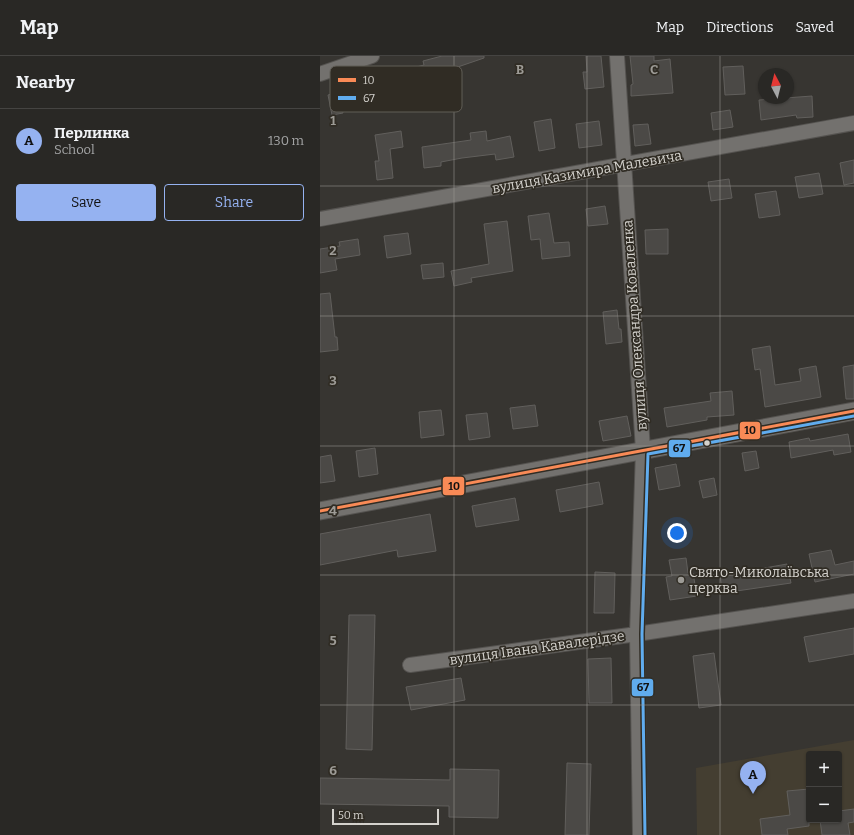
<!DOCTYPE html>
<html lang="en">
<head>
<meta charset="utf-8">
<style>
	:root { --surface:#292825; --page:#31302d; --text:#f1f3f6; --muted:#a5a6a7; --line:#454442; --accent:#95b2f1 }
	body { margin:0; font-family:Bitter,serif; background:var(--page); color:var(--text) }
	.controls { position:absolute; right:12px; bottom:12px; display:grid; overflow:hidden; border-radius:4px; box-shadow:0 1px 3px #0004 }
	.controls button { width:36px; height:36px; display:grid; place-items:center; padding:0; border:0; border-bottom:1px solid var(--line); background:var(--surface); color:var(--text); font:20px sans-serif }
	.compass { position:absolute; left:438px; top:12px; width:36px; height:36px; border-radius:50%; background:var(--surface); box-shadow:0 1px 3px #0004; rotate:353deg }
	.scale { position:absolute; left:12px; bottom:10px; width:107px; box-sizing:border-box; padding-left:4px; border:2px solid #d4d2cd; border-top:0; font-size:11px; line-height:14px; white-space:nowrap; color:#d4d2cd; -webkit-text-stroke:3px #302c24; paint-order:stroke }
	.you { position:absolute; left:357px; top:477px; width:14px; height:14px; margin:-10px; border:3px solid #fff; border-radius:50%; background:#1a73e8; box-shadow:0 0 0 6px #1a73e833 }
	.badge { display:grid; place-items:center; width:26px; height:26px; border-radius:50%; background:var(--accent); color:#111; font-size:13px; font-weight:700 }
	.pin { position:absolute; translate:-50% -33px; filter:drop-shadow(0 1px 2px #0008) }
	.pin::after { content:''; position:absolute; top:21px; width:14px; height:12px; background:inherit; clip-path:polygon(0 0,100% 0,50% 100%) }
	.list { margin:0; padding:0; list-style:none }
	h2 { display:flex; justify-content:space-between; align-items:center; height:52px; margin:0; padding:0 16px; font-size:17px }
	h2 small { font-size:13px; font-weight:400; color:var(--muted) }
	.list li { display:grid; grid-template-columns:26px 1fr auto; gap:12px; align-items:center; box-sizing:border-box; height:64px; padding:0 16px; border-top:1px solid var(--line) }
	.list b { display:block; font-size:15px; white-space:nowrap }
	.list p { margin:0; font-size:13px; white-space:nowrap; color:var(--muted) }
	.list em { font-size:13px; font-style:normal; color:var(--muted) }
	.actions { display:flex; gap:8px; padding:12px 16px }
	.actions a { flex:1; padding:9px 0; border:1px solid var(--accent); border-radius:4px; text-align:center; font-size:14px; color:var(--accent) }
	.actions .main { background:var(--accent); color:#111 }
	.map { position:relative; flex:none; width:534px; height:779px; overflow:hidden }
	header { display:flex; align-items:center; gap:24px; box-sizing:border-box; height:56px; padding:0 20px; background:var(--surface); border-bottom:1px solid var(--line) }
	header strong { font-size:19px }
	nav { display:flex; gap:22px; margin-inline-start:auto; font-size:14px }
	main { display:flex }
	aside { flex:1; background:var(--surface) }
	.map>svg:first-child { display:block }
	.built { fill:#443e31; fill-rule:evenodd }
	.building { fill:#4b4946; stroke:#615f5c }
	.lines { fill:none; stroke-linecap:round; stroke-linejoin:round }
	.minor-casing { stroke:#555350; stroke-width:16 }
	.tertiary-casing { stroke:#555350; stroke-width:19 }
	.minor { stroke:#73716e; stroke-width:14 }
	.tertiary { stroke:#73716e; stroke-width:17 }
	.bus-1-casing { stroke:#302c24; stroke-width:6 }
	.bus-2-casing { stroke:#302c24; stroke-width:6 }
	.bus-1 { stroke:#f98a56; stroke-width:3 }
	.bus-2 { stroke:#60acee; stroke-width:3 }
	.grid { fill:none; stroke:#9d9b96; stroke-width:1; stroke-opacity:0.55 }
	.bus-dot { fill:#d4d2cd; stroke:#302c24; stroke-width:1.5 }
	.poi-dot { fill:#9d9b96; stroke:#302c24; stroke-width:1.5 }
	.labels { text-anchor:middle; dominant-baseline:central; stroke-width:3.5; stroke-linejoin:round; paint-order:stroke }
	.street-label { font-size:14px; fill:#d4d2cd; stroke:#302c24 }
	.poi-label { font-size:14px; fill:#d4d2cd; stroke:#302c24; text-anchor:start }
	.key { fill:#302c24; stroke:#615e57; stroke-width:1 }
	.key-label { font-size:11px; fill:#d4d2cd }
	.grid-label { font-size:13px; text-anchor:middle; font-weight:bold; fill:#9d9b96; stroke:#302c24; stroke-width:3.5; stroke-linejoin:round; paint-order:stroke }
	.line-badge { stroke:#302c24; stroke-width:1.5 }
	.pale-badge-label { font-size:11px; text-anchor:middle; font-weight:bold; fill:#111 }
</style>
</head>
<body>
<header>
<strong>Map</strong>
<nav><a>Map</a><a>Directions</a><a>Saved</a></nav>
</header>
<main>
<aside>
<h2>Nearby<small></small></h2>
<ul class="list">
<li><span class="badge">A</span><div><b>Перлинка</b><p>School</p></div><em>130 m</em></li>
</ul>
<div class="actions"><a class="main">Save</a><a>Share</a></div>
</aside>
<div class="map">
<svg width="534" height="779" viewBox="0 0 534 779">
	<rect width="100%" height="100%" fill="#373531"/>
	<path class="built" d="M534 684V779H377L376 712ZM489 698H519V764H489Z"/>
	<path class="building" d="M122 0H164V2L126 15 127 18 88 28 89 31 63 39 65 48 49 51 44 28 72 22 70 18 104 9 103 5Z
		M266 0H281L284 31 265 33 263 16H267Z
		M310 0H334V5L350 3 353 37 311 40V29L313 28Z
		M423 10 425 38 405 39 403 11Z
		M18 36 23 57 12 59 8 39Z
		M492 40 493 61 477 62 476 59 441 64 439 44Z
		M410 54 413 71 393 74 391 57Z
		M231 63 235 92 219 95 214 66Z
		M279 65 282 89 259 92 256 68Z
		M328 68 331 88 315 90 313 69Z
		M81 75 83 91 70 93 73 122 57 124 55 105H59L55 79Z
		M166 75 167 85 190 80 194 101 176 104 175 98 142 102 121 106V110L104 112 102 91 151 84 150 77Z
		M534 104V127L524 129 520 107Z
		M499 117 503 138 479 142 475 121Z
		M409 123 412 142 391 145 388 126Z
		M456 135 460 159 439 162 435 138Z
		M285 150 288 168 268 170 266 153Z
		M229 157 234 187 249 186 250 200 222 203 220 183 211 184 208 160Z
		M187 165 193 215 151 222 152 226 134 230 131 215 169 208 164 168Z
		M348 173V198H326L325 174Z
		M88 177 91 198 67 202 64 180Z
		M38 183 40 199 15 203 17 214 0 217V193L20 190 19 186Z
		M123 207 124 221 103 223 101 209Z
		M10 237 15 281H17L18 294 0 296V238Z
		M297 254 299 273H301L302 286 286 288 283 256Z
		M450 290 455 329 481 325 479 313 496 310 501 341 445 351 440 313 435 314 432 293Z
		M534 309V343H526L523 311Z
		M412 335 414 359 387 361V364L347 371 344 352 391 345 390 337Z
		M215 349 218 370 193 373 190 352Z
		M121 354 124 379 101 382 99 356Z
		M167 357 170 381 149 384 146 359Z
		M307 360 311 380 283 385 279 365Z
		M528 378 531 396 514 399 513 394 471 402 469 386 489 382 490 385Z
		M55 392 58 418 39 421 36 395Z
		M436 395 439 412 425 415 422 397Z
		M11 399 15 425 0 427V401Z
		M356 408 360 430 339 434 335 412Z
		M394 422 397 439 383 442 379 425Z
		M279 426 283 448 240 456 236 434Z
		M195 442 199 464 156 471 152 450Z
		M110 458 116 495 78 501 77 494 0 509V478Z
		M511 494 515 509 534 505V518L495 526 489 498Z
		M366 502 368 517H373L377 540 350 544 346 521 352 520 349 504Z
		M467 508 471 527 403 537 400 520Z
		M275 516 295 517 294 557H274Z
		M29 559H55L52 694 26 693Z
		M534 572V598L489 606 484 581Z
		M394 597 401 649 379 652 373 600Z
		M291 602 292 647H269L268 603Z
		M141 622 145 644 91 654 86 631Z
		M247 707 271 708 269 779H245Z
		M130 713 179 714 178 762 129 761V750L0 748V722L130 724Z
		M489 733V770L467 773 468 779H442L440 763 470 759 467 735Z
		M534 753V766L528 767 530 779H502L500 764H519V755Z"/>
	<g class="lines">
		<g class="minor-casing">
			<path id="minor" d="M297 0 323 394 317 578 320 779
				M0 18 52 0
				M0 163 534 67
				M90 609 317 578 534 545"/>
		</g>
		<g class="tertiary-casing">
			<path id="tertiary" d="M0 455 534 355"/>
		</g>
		<use href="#minor" class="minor"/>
		<use href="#tertiary" class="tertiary"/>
		<g class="bus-1-casing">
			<path id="bus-1" d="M0 455 534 355"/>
		</g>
		<g class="bus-2-casing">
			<path id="bus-2" d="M325 779 322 578 328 398 534 360"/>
		</g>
		<use href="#bus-1" class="bus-1"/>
		<use href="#bus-2" class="bus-2"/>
	</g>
	<path class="grid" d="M134 0V779M267 0V779M400 0V779M0 130H534M0 260H534M0 390H534M0 519H534M0 649H534"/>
	<circle class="bus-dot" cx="387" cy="387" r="3.5"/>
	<circle class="poi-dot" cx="361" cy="524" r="4"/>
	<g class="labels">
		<g class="street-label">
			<text transform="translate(267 116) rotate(-10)">вулиця Казимира Малевича</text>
			<text transform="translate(315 269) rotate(-94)">вулиця Олександра Коваленка</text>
			<text transform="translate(217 592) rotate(-8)">вулиця Івана Кавалерідзе</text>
		</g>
		<g class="poi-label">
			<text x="369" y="516">Свято-Миколаївська<tspan x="369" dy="16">церква</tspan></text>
		</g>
	</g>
	<rect x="10" y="10" width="132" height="46" rx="6" class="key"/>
	<rect x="18" y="22" width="18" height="4" fill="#f98a56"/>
	<rect x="18" y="40" width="18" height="4" fill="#60acee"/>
	<g class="key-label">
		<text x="43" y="28">10</text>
		<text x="43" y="46">67</text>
	</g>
	<g class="grid-label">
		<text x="200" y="18">B</text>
		<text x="334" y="18">C</text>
		<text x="13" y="69">1</text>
		<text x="13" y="199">2</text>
		<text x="13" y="329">3</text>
		<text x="13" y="459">4</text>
		<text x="13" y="589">5</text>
		<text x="13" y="719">6</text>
	</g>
	<g class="line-badge">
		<rect x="419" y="365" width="22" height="19" rx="4" fill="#f98a56"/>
		<rect x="348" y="383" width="23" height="19" rx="4" fill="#60acee"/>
		<rect x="122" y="420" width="23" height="20" rx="4" fill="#f98a56"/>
		<rect x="311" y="622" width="23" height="19" rx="4" fill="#60acee"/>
	</g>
	<g class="pale-badge-label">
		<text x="430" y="378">10</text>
		<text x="359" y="396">67</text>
		<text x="134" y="434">10</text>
		<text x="323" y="635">67</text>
	</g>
</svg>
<div class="controls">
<button>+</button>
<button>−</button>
</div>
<svg class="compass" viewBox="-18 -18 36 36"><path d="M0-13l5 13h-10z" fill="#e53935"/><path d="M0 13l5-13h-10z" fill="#a5a6a7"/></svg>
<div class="scale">50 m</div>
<div class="you"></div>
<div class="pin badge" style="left:433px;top:738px">A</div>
</div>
</main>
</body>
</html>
